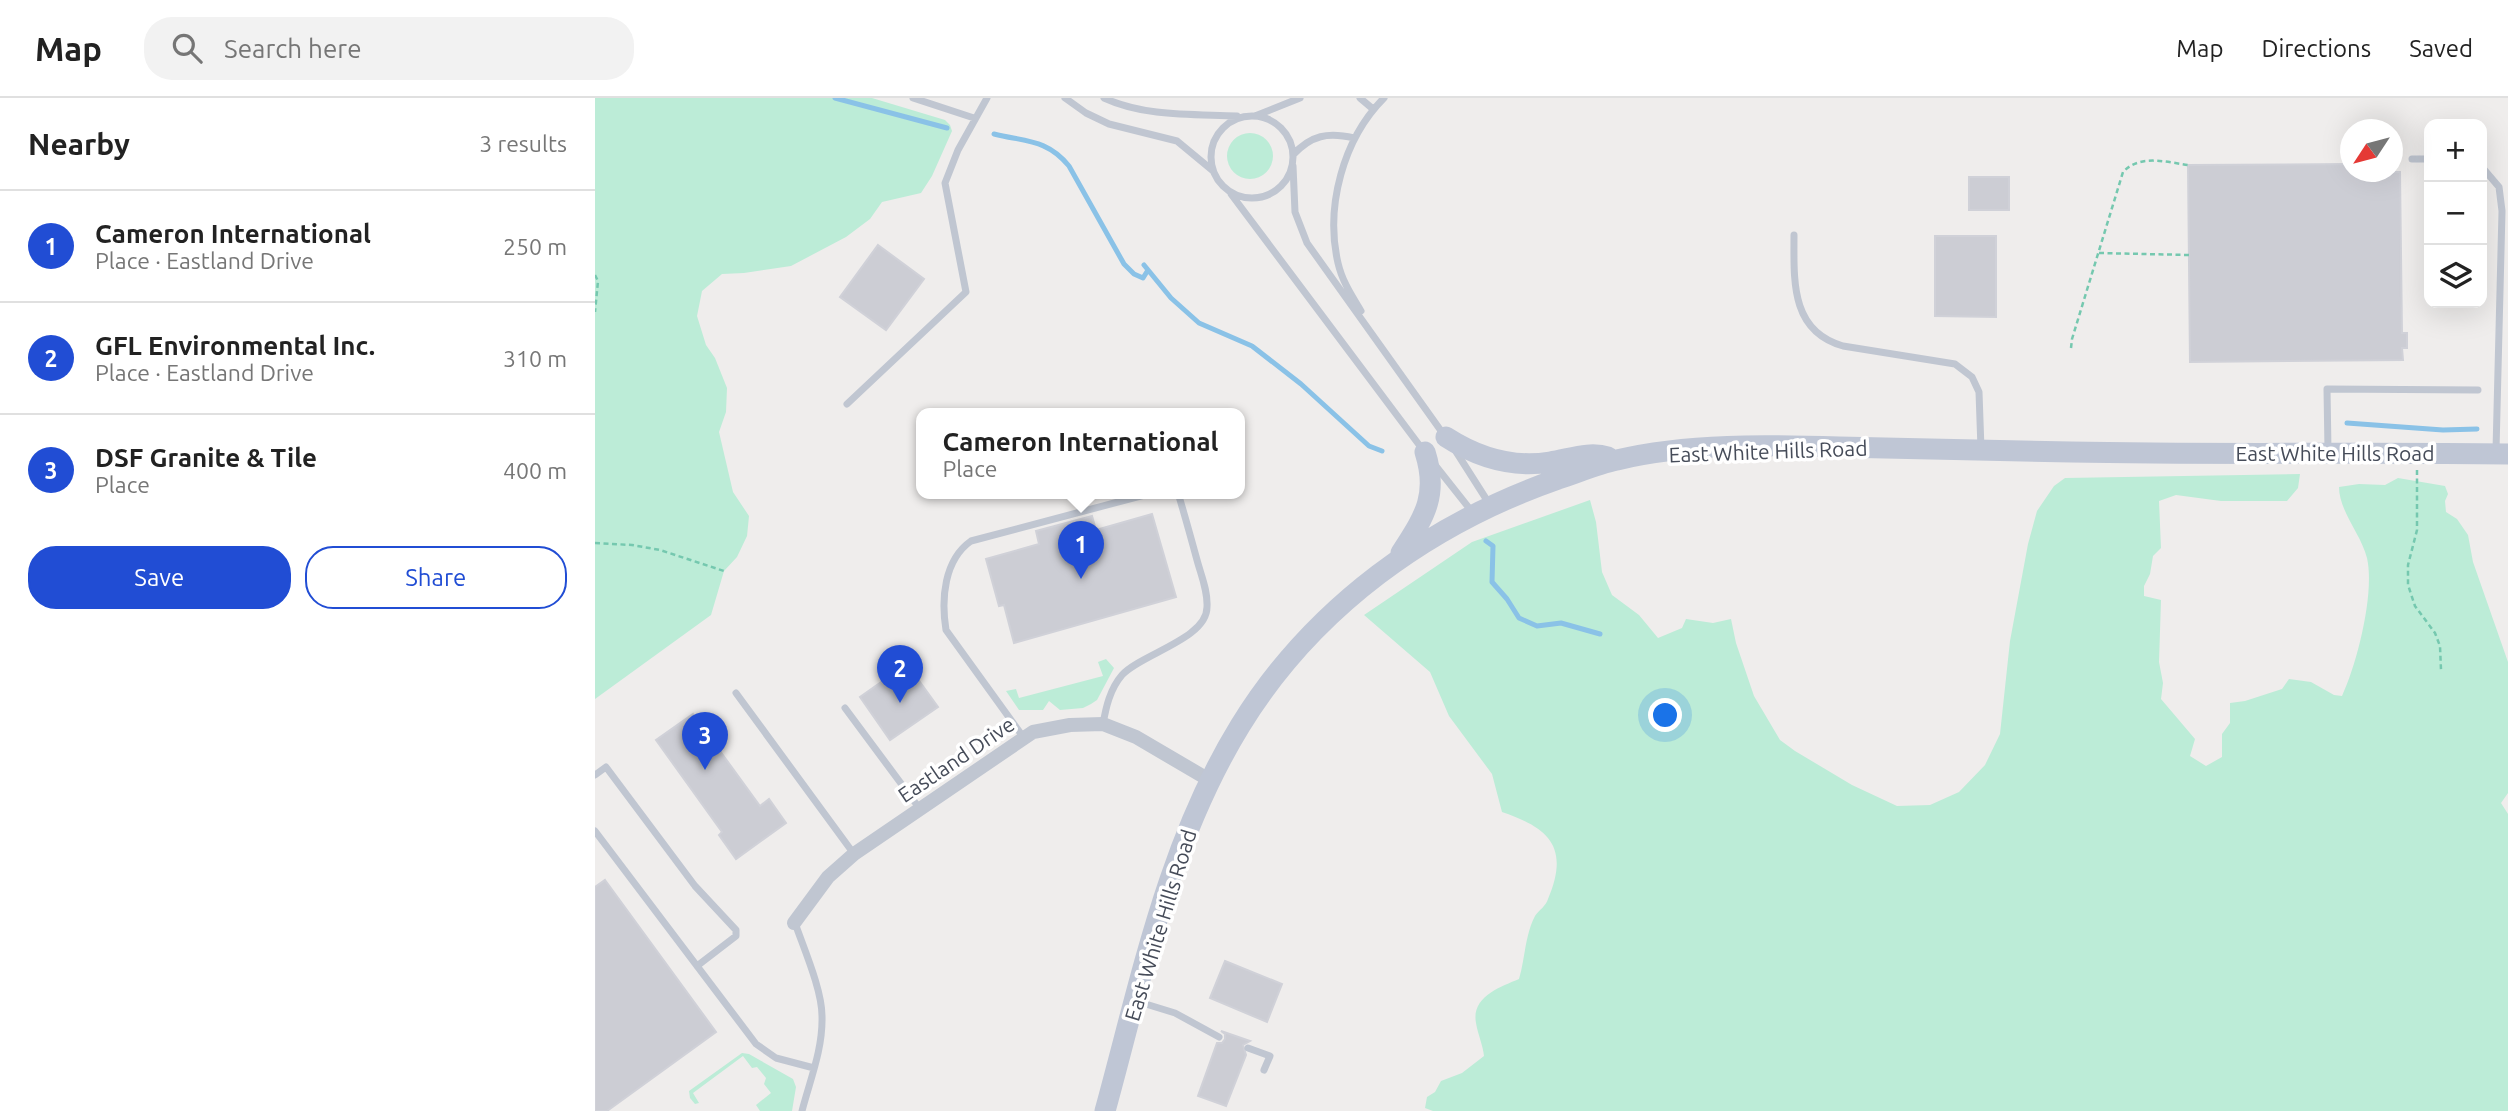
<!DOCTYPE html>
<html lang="en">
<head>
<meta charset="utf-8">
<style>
	:root { --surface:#fff; --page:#f2f2f2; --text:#222; --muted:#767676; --line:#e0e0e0; --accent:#214dd4 }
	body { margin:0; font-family:Ubuntu,sans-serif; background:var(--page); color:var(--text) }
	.controls { position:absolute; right:21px; top:21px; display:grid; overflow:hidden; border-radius:14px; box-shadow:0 7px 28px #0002 }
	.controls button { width:63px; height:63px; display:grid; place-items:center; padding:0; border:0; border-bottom:2px solid var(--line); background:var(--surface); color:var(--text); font:35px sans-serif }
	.compass { position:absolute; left:1745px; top:21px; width:63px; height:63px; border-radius:50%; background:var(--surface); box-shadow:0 7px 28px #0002; rotate:234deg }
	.you { position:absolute; left:1071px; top:618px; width:24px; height:24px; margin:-18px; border:5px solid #fff; border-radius:50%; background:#1a73e8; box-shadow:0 0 0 10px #1a73e833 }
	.badge { display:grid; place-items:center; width:46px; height:46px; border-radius:50%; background:var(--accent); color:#fff; font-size:23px; font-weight:700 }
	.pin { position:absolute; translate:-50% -58px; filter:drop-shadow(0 2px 4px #0008) }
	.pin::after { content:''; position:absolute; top:37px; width:24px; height:21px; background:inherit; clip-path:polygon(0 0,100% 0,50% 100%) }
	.popup { position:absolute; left:321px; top:310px; width:329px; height:91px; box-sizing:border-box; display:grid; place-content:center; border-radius:14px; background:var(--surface); filter:drop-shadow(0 2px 5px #0005); font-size:23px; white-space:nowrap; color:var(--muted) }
	.popup b { font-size:26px; color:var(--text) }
	.popup::after { content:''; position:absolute; left:50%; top:100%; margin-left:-14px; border:14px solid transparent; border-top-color:var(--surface) }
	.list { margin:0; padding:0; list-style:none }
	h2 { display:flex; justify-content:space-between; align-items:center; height:91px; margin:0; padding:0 28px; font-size:30px }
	h2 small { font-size:23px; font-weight:400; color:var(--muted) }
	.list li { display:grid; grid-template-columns:46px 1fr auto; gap:21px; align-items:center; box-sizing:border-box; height:112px; padding:0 28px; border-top:2px solid var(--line) }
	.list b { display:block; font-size:26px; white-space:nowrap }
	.list p { margin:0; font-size:23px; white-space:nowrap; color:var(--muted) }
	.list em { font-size:23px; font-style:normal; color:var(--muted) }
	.actions { display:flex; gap:14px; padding:21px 28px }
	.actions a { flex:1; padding:16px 0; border:2px solid var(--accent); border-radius:28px; text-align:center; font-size:24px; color:var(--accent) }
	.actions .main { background:var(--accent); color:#fff }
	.icon { flex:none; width:38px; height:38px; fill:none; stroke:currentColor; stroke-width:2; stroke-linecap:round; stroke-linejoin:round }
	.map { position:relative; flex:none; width:1913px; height:1013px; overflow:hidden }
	header { display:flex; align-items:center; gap:42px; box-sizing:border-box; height:98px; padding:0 35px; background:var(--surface); border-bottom:2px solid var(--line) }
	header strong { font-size:33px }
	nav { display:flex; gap:38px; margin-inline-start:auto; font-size:24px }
	.search { width:490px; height:63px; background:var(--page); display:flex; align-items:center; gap:18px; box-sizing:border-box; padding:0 24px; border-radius:28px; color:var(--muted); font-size:26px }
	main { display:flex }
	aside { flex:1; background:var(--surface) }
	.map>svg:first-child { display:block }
	.green { fill:#bcecd7 }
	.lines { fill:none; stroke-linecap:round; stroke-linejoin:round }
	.stream { stroke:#8ac2e7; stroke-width:5 }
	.building { fill:#cccdd4; stroke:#d0d1d8; stroke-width:2 }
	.path { stroke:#75c8af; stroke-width:2.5; stroke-dasharray:5 3.5; stroke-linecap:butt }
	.lane { stroke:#c0c6d1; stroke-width:7 }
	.street { stroke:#c0c6d1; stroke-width:14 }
	.secondary { stroke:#bfc6d5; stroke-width:21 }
	.labels { text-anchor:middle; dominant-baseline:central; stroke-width:7; stroke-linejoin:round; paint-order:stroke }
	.street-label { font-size:21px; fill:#464c59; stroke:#fff }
</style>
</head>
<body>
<header>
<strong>Map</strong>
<div class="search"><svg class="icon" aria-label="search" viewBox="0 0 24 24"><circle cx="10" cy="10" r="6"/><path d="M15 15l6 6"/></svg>Search here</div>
<nav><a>Map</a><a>Directions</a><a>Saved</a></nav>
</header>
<main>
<aside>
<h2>Nearby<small>3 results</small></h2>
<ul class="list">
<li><span class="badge">1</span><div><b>Cameron International</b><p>Place · Eastland Drive</p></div><em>250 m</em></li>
<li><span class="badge">2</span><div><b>GFL Environmental Inc.</b><p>Place · Eastland Drive</p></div><em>310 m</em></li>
<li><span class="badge">3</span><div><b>DSF Granite &amp; Tile</b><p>Place</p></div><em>400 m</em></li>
</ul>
<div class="actions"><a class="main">Save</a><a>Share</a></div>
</aside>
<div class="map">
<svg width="1913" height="1013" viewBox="0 0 1913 1013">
	<rect width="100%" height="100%" fill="#efedec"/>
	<path class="green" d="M0 0H277L350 22 355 27 357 33 337 78 326 95 287 104 275 121 251 139 196 168 149 175 127 176 107 193 102 218 111 247 120 260 132 290 131 314 124 334 138 394 154 418 152 438 142 459 129 473 116 517 0 601Z
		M632 58a23 23 0 1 1 46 0a23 23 0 1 1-46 0Z
		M1705 376 1703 390 1692 403H1626L1581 397 1564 403 1566 450 1558 458 1555 476 1549 488V498L1566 502 1564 564 1568 585 1566 601 1600 641 1595 658 1611 668 1627 659V636L1635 625V605L1650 603 1687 591 1694 581 1716 584 1739 597 1747 598C1762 566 1780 495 1772 460 1766 436 1744 413 1744 389L1764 386 1790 387 1803 380 1850 388 1853 396 1850 403 1851 414 1862 421 1873 437 1878 464 1913 564V695L1906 705 1913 716V1013H838L830 1010 832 999 840 994 846 983 867 975 889 958C888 947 883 937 881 925 876 899 905 889 924 881 930 861 930 837 940 818 944 812 951 808 953 801 975 749 954 730 907 714L897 676 854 618 835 574 769 517 877 444 995 402 1001 424 1007 474 1017 497 1044 517 1063 540 1087 530 1091 521 1118 525 1136 521 1141 545 1159 598 1185 642 1200 653 1257 687 1302 708 1335 707 1364 694 1390 667 1405 636 1415 543 1433 446 1442 413 1459 388 1470 380Z
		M511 561 519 570 502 602 496 606 488 610 465 612 454 603 448 612H424L411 593 421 591 424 600 508 578 503 564Z
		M147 955 154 956 198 981 201 989 197 1013H165L161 1007 176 995 169 986 171 980 162 969 157 970 148 958 98 995 104 1005 100 1006 95 1000 94 993Z"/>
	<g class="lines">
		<path class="stream" d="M240 0 352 30
			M399 36C431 44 452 41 474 68L529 166 539 176 548 180 553 172
			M549 167 576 200 604 225 657 248 706 286 774 348 787 353
			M1752 325 1848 332 1882 331
			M891 443 898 448 897 484 912 501 924 520 942 528 966 525 1005 536"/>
	</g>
	<path class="building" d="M1755 66V74H1805L1807 235H1812V250H1807L1808 262 1595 264 1593 67Z
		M1374 79H1414V112H1374Z
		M1340 138H1401V219L1340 218Z
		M283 147 329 181 291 232 245 199Z
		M557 416 581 499 419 545 409 507 404 508 391 461 444 446 441 433 497 418 501 432Z
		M312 566 343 609 295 642 265 599Z
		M98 616 165 708 174 701 191 725 141 761 124 737 127 734 61 642Z
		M10 782 121 934 12 1013H0V789Z
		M630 863 687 886 672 924 615 900Z
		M626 933 655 943 648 947 651 957 631 1008 603 998 622 945H627L630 941V936Z"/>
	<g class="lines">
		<path class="path" d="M1504 155 1594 157
			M0 177 3 183 0 214
			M1476 250 1477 241 1528 74C1545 56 1571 64 1593 67
			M1822 372V432L1813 467V487L1820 508 1840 535 1845 548 1846 572
			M0 445 37 447 65 452 129 473"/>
		<path class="lane" d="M318 0 379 20
			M470 0 491 15 514 26 582 43 617 72
			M509 0C550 19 598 16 642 18
			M765 0 778 11
			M616 59a41 41 0 1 1 82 0a41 41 0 1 1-82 0Z
			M660 18 705 0
			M698 57C716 37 733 34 759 40
			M1817 61H1834
			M698 68 700 114 712 145 849 337
			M1887 69 1904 89 1907 113 1901 352
			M636 96 828 352
			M1199 137C1199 182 1195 233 1248 248L1360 266 1377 279 1384 294 1386 351
			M766 213C757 198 747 183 743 165 730 109 748 41 789 0
			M252 306 371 194 350 85 363 52 392 0
			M860 352 895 407
			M1733 352 1732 291 1883 292
			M840 367 878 415
			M141 595 259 756
			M250 610 325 711
			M508 626C511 609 515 591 527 577 546 556 612 541 612 509 613 493 606 477 602 462 596 440 590 418 583 395
			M429 640 351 532C346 501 349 462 376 443L557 395
			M0 677 11 669 100 788 141 832V838L102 868
			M0 733 161 946 181 960 219 970
			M200 825C209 851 227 892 227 918 228 951 215 982 207 1013
			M541 903 580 915 624 939
			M653 950 675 958 669 972"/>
		<path class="street" d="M199 825 233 779 259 756 438 634 475 627 508 626 541 639 616 683"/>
		<path class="secondary" d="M851 339C882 359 918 370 955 364 975 361 994 353 1013 359
			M806 455C829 419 844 398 830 354
			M510 1013C546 882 573 745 645 628 718 509 834 426 963 381 982 375 1002 366 1022 362 1092 345 1173 347 1244 349 1322 350 1399 352 1476 354 1622 357 1767 354 1913 356"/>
	</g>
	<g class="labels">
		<g class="street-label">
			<text transform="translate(1173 353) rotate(-2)">East White Hills Road</text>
			<text x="1740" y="355">East White Hills Road</text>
			<text transform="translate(361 661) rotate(-34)">Eastland Drive</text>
			<text transform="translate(565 827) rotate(-73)">East White Hills Road</text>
		</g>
	</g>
</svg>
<div class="controls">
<button>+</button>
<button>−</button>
<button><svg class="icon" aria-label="layers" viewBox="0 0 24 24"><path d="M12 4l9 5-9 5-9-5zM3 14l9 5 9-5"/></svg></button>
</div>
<svg class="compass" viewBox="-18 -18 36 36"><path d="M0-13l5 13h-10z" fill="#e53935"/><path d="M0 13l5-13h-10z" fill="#767676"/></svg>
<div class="you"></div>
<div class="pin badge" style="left:486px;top:481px">1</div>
<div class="popup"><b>Cameron International</b>Place</div>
<div class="pin badge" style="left:305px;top:605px">2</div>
<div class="pin badge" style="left:110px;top:672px">3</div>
</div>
</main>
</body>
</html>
